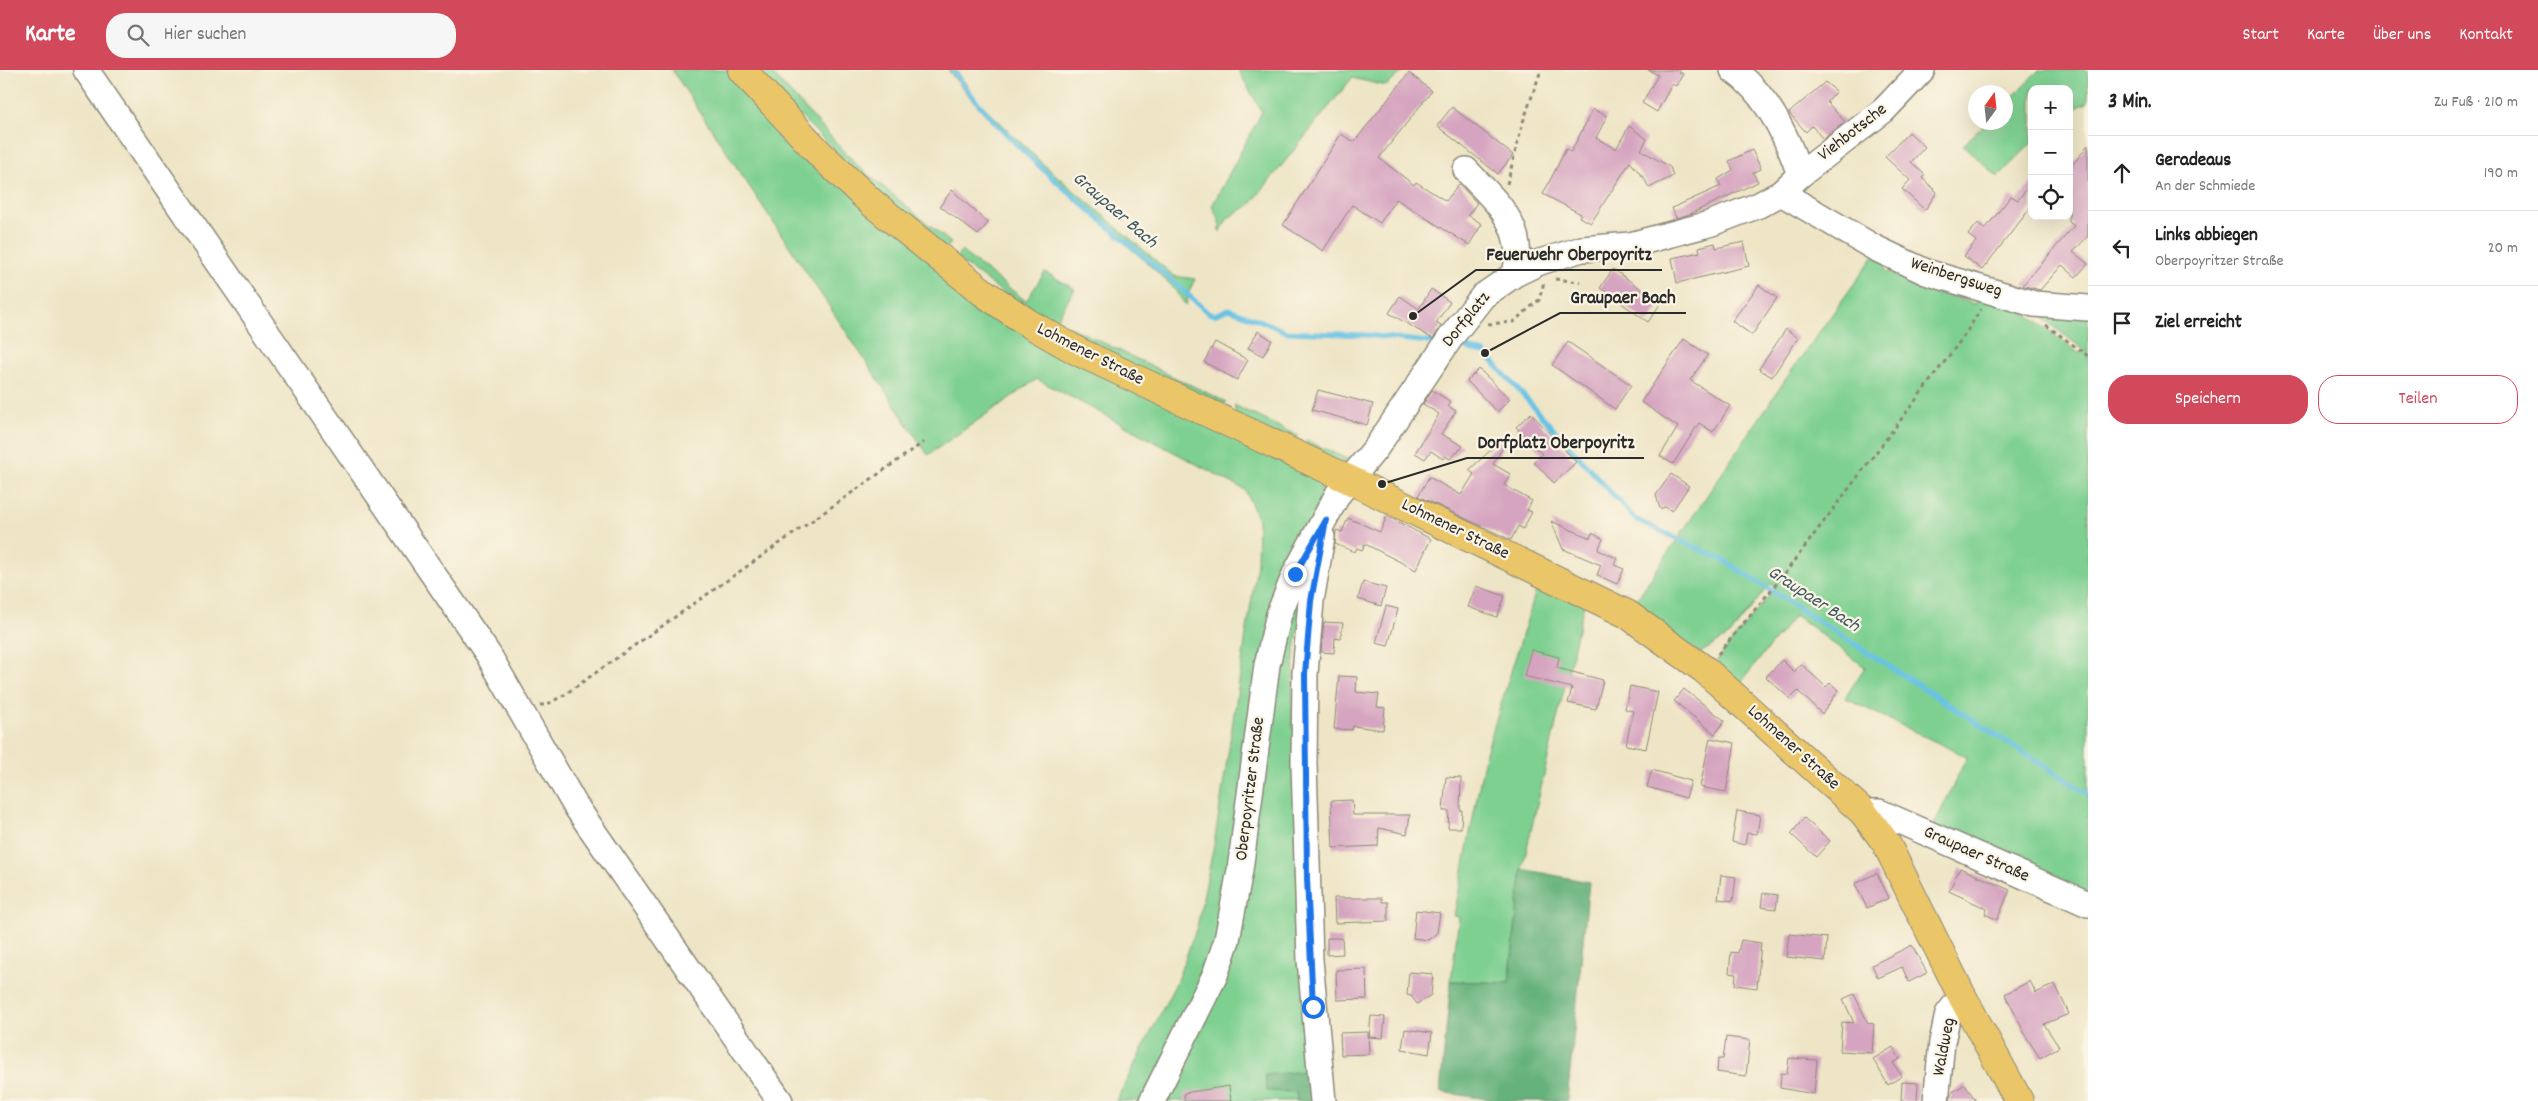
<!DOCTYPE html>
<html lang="de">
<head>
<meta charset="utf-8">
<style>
	:root { --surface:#fff; --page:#f6f6f6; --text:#222; --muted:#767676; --line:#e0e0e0; --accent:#d1495b }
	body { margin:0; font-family:Dekko,sans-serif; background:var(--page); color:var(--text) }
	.controls { position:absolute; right:15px; top:15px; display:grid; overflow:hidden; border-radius:10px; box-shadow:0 5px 20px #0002 }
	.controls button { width:45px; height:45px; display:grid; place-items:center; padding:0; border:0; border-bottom:1px solid var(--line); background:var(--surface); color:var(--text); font:25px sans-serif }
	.compass { position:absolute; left:1968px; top:15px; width:45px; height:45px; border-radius:50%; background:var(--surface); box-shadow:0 5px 20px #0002; rotate:15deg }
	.stop { position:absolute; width:15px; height:15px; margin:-11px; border:4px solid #1a73e8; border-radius:50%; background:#fff }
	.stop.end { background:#1a73e8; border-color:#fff; box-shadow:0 1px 5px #0008 }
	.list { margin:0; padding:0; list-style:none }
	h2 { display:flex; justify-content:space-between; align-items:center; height:65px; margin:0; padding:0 20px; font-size:21px }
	h2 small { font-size:16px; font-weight:400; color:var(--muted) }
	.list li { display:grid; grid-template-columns:32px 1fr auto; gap:15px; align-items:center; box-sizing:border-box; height:75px; padding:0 20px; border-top:1px solid var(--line) }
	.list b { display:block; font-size:19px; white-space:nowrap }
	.list p { margin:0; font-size:16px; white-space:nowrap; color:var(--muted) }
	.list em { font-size:16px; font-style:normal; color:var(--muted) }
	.actions { display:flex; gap:10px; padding:15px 20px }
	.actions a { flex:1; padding:11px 0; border:1px solid var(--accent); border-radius:20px; text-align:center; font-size:18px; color:var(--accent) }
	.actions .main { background:var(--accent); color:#fff }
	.icon { flex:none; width:28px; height:28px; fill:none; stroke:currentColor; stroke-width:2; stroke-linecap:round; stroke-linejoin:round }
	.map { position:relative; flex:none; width:2088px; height:1031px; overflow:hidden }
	header { display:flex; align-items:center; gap:30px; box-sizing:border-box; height:70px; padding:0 25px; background:var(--accent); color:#fff }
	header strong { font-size:24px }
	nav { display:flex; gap:28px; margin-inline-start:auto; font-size:18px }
	.search { width:350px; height:45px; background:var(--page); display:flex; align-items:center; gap:12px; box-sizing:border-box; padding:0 18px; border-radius:20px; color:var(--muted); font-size:19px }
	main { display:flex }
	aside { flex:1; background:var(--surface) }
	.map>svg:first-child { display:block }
	.green { fill:#7ed091; stroke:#547e5e }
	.forest { fill:#66b27b; stroke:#486e53 }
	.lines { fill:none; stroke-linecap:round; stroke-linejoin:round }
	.stream { stroke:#67c2e5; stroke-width:5 }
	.building { fill:#d5a4c0 }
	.minor-casing { stroke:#8c8878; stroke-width:28 }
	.major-casing { stroke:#8c8878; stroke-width:30 }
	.path { stroke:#8c8878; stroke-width:3; stroke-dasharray:4 4; stroke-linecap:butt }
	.minor { stroke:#fff; stroke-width:25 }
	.major { stroke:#ebc669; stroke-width:28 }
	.route { stroke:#1a73e8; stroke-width:6 }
	.labels { text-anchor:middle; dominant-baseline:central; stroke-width:4.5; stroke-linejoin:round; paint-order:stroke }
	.street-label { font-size:18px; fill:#2b2b2b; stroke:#fcf5e5 }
	.water-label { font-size:19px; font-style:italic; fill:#3d5863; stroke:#fcf5e5 }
	.leader { fill:none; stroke:#2b2b2b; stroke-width:2 }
	.callout-dot { fill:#2b2b2b; stroke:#fcf5e5; stroke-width:2 }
	.callout-label { font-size:19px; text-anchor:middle; font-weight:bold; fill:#2b2b2b; stroke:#fcf5e5; stroke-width:4.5; stroke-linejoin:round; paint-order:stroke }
</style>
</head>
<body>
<header>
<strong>Karte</strong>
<div class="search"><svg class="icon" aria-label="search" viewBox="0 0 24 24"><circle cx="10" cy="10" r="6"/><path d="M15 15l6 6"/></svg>Hier suchen</div>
<nav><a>Start</a><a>Karte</a><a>Über uns</a><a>Kontakt</a></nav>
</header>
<main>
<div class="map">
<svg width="2088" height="1031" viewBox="0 0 2088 1031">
	<rect width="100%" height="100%" fill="#fcf5e5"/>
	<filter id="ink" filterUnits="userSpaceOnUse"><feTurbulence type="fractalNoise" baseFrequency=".02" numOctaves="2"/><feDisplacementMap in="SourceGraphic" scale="10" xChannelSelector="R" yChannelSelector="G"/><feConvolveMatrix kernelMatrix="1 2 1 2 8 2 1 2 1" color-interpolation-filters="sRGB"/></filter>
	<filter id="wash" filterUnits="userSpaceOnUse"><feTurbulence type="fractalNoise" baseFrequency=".0096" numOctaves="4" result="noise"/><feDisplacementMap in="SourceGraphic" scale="20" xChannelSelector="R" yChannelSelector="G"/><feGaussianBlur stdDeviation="1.12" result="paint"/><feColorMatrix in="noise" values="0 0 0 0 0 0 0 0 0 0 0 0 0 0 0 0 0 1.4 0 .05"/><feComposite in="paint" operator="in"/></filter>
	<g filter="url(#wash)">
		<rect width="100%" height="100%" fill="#eee5c6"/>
		<path class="green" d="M672 0H729L937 195 1321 411 1322 419 1318 440 1288 505 1221 870 1144 1031H1116L1176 913 1197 857 1214 775 1257 494 1258 449 1245 420 1037 309 928 385Z
			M752 0H769L860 98 951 173 945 180 905 148Z
			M948 0H956L979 32 1043 94 1174 206 1195 209 1188 224 1186 236 1172 216C1096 144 1011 83 948 0Z
			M1238 0H1405L1386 16 1352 8 1250 135 1228 148 1220 162 1219 150 1212 136 1262 42Z
			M2040 0H2088V32L2069 42V19H2032V73L1998 107 1963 75 1986 53 2006 52V33Z
			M961 181 1026 231 1045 202 1075 219 1056 250 1226 332 1219 338 1052 257 1055 250 1043 242 1039 249 956 188Z
			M1874 186 1886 189 1885 201 1935 221V209L1951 214 1944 224 1975 234 1982 224 2013 234 2080 284 2084 280 2045 250V244L2088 241V829L1933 757 1967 687 1845 628 1865 597 1795 545 1738 616 1717 598V590L1776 517 1770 514 1730 565 1700 583 1632 536 1792 300Z
			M1234 335 1298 366 1291 371 1236 345Z
			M1306 370 1347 389 1354 390 1341 393 1307 378Z
			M1311 480 1294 587 1292 657 1298 661 1315 1000 1296 1022 1297 1031H1159L1213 928 1222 920 1233 868 1273 595Z
			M1539 511 1584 534 1522 799 1509 913 1451 911 1459 847 1454 846 1485 686Z"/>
		<path class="forest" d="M1522 799 1589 812 1567 1031H1501L1440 1022 1451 911 1509 913Z
			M1315 1000 1318 1031H1297L1296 1022 1267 1021 1265 1005Z"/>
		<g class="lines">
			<path class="stream" d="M952 0C1021 95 1123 163 1208 243L1214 245 1229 239 1269 254 1286 262 1366 265 1437 273
				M1456 275 1485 283 1635 449 1725 491 2088 724"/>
		</g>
		<g id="blocks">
			<path class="building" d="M1648 0H1680L1679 2 1683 4 1676 16 1672 14 1657 42 1642 33 1658 5Z
				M1409 3 1432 21 1379 88 1414 115 1416 112 1446 131 1459 114 1477 133 1468 145 1482 154 1469 175 1396 129 1380 153 1352 135 1323 181 1283 155 1341 64 1354 72Z
				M1825 12 1836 21 1827 32 1845 52 1823 69 1812 56 1806 62 1789 43Z
				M1452 37 1513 85 1498 104 1437 56Z
				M1593 39 1607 46 1596 68 1616 79 1629 56 1647 69 1641 80 1670 97 1673 106 1649 118 1644 108 1630 92 1591 153 1579 147 1581 144 1543 124 1566 79 1571 82Z
				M1909 62 1925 77 1911 92 1925 105 1922 108 1937 122 1925 140 1902 119 1910 110 1885 87Z
				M2088 75V166L2073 182 2088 194 2076 207 2062 195 2040 220 2025 216 2023 215 2074 156 2069 152V99Z
				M1752 80 1761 99 1753 103 1758 112 1690 144 1676 148 1672 138 1721 116 1718 109 1733 100 1729 91Z
				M2032 112V136L1982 200 1964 186 1976 171 1968 165 1978 153 1985 159 2011 126 2018 130Z
				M952 120 988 153 978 165 940 136Z
				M1744 172 1749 196 1677 213 1672 188 1700 182 1699 177 1715 173 1716 178Z
				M1613 199 1661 233 1648 252 1600 218Z
				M1759 215 1777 228 1752 265 1732 251Z
				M1431 219 1450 232 1436 253 1441 256 1433 269 1389 243 1400 226 1419 239Z
				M1786 259 1798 268 1772 307 1759 299Z
				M1258 261 1272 270 1263 286 1248 278Z
				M1684 269 1708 285 1690 310 1730 336 1713 362 1699 353 1673 394 1660 386 1678 357 1641 332Z
				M1215 272 1248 290 1237 310 1204 292Z
				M1568 272 1631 315 1615 339 1552 295Z
				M1479 299 1510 329 1497 342 1467 311Z
				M1318 320 1373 334 1367 355 1312 340Z
				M1432 320 1451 332 1448 336 1456 341 1441 364 1463 376 1450 389 1445 386 1443 389 1431 381 1425 389 1415 383 1439 344 1423 334Z
				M1531 343 1576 392 1554 413 1534 392 1542 384 1516 357Z
				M1505 367 1508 369 1493 394 1510 404 1504 415 1532 431 1527 440 1532 442 1523 459 1518 456 1511 470 1418 426 1429 407 1461 425 1474 404 1469 400Z
				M1671 404 1689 416 1672 441 1665 437 1660 439 1656 425Z
				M1387 446 1431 469 1416 500 1365 474 1362 480 1357 478 1355 482 1335 474 1336 460 1342 462 1348 448 1380 462Z
				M1551 451 1590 468 1592 463 1603 469 1598 480 1617 488 1614 495 1624 499 1617 514 1597 505 1601 495 1563 479Z
				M1363 512 1386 518 1381 536 1358 529Z
				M1476 516 1505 526 1497 547 1468 537Z
				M1386 536 1398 539 1388 576 1376 573Z
				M1324 552 1343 553 1340 569 1335 568 1334 583 1321 582Z
				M1531 580 1559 587 1557 598 1603 610 1596 639 1568 633 1572 618 1524 606Z
				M1782 590 1794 602 1801 594 1826 617 1830 613 1839 620 1822 644 1798 621 1790 629 1766 607Z
				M1339 606 1357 607 1356 622 1379 624 1377 637 1385 638 1383 660 1353 656 1352 660 1334 659Z
				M1630 616 1658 622 1646 679 1626 675 1633 641 1625 639Z
				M1684 619 1725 651 1715 664 1674 631Z
				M1710 668 1735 673 1726 722 1700 717Z
				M1652 700 1691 711 1686 728 1647 717Z
				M1446 707 1461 708 1460 740H1462L1461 758H1448L1449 741H1443Z
				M1352 730 1353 745H1410L1407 764 1379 758 1378 776 1333 778 1331 731Z
				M1737 741 1760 745 1757 764 1747 763 1745 775 1732 772Z
				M1804 748 1830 771 1816 787 1791 764Z
				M1960 798 2010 820 1997 850 1985 844 1987 839 1949 821Z
				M1877 803 1889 828 1867 838 1855 814Z
				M1721 805 1736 807 1733 831 1718 829Z
				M1763 823 1778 825 1776 839 1761 837Z
				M1334 828H1382V832H1388V851L1335 853Z
				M1416 840 1440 843 1437 863 1428 870 1413 868Z
				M1789 864 1827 868 1825 891 1786 887Z
				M1327 868H1342L1343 884 1327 885Z
				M1741 870 1761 873 1757 918 1735 915 1736 904 1729 903 1731 882 1738 883Z
				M1912 875 1927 903 1909 912 1902 897 1878 908 1872 895Z
				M1366 899 1367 929 1337 930 1336 900Z
				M1409 902 1433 904 1431 925 1417 934 1411 926 1407 925Z
				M2030 911 2036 923 2055 914 2069 944 2044 954 2059 977 2040 988 2027 968 2005 924Z
				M1854 924 1868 953 1874 954 1872 983 1840 981 1842 952 1854 953 1843 929Z
				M1371 946 1385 947 1383 968 1369 967Z
				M1405 959 1432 963 1429 984 1402 979Z
				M1368 962 1369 984 1341 985 1340 963Z
				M1726 967 1750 970 1746 1006 1717 1002 1718 989H1723Z
				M1893 977 1900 989 1893 993 1902 1006 1888 1015 1873 989Z
				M1789 988 1817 990 1814 1024 1780 1018 1781 1003 1787 1004Z
				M1902 1012 1918 1013 1917 1031H1901Z
				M1965 1014 1976 1031H1950L1951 1023Z
				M1229 1016 1231 1031H1184V1023Z"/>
		</g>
	</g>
	<g filter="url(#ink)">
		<use href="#blocks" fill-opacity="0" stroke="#8c8878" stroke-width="1"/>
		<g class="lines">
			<g class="minor-casing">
				<path id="minor" d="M86 0 488 584 575 735 780 1031
					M1733 0C1767 24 1787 66 1800 105
					M1466 100C1496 132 1527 156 1515 204
					M1781 123 1875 178 1926 202 2034 234 2088 238
					M1322 467 1311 531 1305 604 1304 693 1310 890 1323 1031
					M1863 742H1879L2088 834
					M1152 1031 1215 905 1227 870 1240 800 1267 595 1279 544 1295 504 1338 424 1376 378 1451 267 1483 226 1515 204 1540 192 1582 179 1630 175 1709 154 1759 135 1781 123 1800 105 1884 40 1922 0
					M1936 1031 1942 972 1948 944 1962 926"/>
			</g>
			<g class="major-casing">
				<path id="major" d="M742 0 821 85 871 132 984 223 1028 253 1079 282 1350 410 1627 544 1705 600 1863 742 1886 773 1962 926 2019 1031"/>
			</g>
			<path class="path" d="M1507 114 1523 52 1541 0
				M1555 209 1580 212
				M1488 254 1513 252 1539 230 1544 212
				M2046 255 2088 286
				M1718 584 1782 507 1964 266 1981 239
				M540 635H546L564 625 924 372"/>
			<use href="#minor" class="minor"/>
			<use href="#major" class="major"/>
		</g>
	</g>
	<g class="lines" filter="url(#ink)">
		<path class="route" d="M1295 504 1326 450 1311 531 1305 604 1307 808 1313 937"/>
	</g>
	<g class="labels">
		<g class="street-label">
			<text transform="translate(1853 63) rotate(-38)">Viehbotsche</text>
			<text transform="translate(1956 208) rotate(18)">Weinbergsweg</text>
			<text transform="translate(1467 250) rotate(-51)">Dorfplatz</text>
			<text transform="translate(1090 285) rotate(27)">Lohmener Straße</text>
			<text transform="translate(1455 460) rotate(26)">Lohmener Straße</text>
			<text transform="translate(1793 678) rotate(42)">Lohmener Straße</text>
			<text transform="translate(1251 719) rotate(-83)">Oberpoyritzer Straße</text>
			<text transform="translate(1976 785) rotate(24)">Graupaer Straße</text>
			<text transform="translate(1945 977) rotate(-79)">Waldweg</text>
		</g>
		<g class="water-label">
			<text transform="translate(1114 141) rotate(41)">Graupaer Bach</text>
			<text transform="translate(1813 530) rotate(33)">Graupaer Bach</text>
		</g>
	</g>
	<path class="leader" d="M1413 246L1476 200H1662M1485 283L1560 243H1686M1382 414L1467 388H1644"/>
	<g class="callout-dot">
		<circle cx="1413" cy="246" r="5"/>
		<circle cx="1485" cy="283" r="5"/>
		<circle cx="1382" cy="414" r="5"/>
	</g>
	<g class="callout-label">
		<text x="1569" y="190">Feuerwehr Oberpoyritz</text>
		<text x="1623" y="233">Graupaer Bach</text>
		<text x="1556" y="378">Dorfplatz Oberpoyritz</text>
	</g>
</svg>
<div class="controls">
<button>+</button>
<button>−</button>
<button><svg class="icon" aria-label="locate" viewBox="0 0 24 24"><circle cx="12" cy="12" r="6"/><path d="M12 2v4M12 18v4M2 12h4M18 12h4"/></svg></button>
</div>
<svg class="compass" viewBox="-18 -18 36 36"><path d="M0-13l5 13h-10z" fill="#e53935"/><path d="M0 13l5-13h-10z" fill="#767676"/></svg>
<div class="stop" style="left:1313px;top:937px"></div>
<div class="stop end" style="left:1295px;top:504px"></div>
</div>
<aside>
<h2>3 Min.<small>Zu Fuß · 210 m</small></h2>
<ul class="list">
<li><svg class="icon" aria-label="ahead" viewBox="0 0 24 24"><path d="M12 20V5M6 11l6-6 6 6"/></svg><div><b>Geradeaus</b><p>An der Schmiede</p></div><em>190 m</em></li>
<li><svg class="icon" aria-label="left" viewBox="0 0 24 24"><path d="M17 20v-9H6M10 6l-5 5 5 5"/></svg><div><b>Links abbiegen</b><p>Oberpoyritzer Straße</p></div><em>20 m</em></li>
<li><svg class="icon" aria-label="arrive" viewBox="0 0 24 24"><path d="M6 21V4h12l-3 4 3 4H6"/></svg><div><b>Ziel erreicht</b></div></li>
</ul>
<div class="actions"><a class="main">Speichern</a><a>Teilen</a></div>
</aside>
</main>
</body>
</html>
